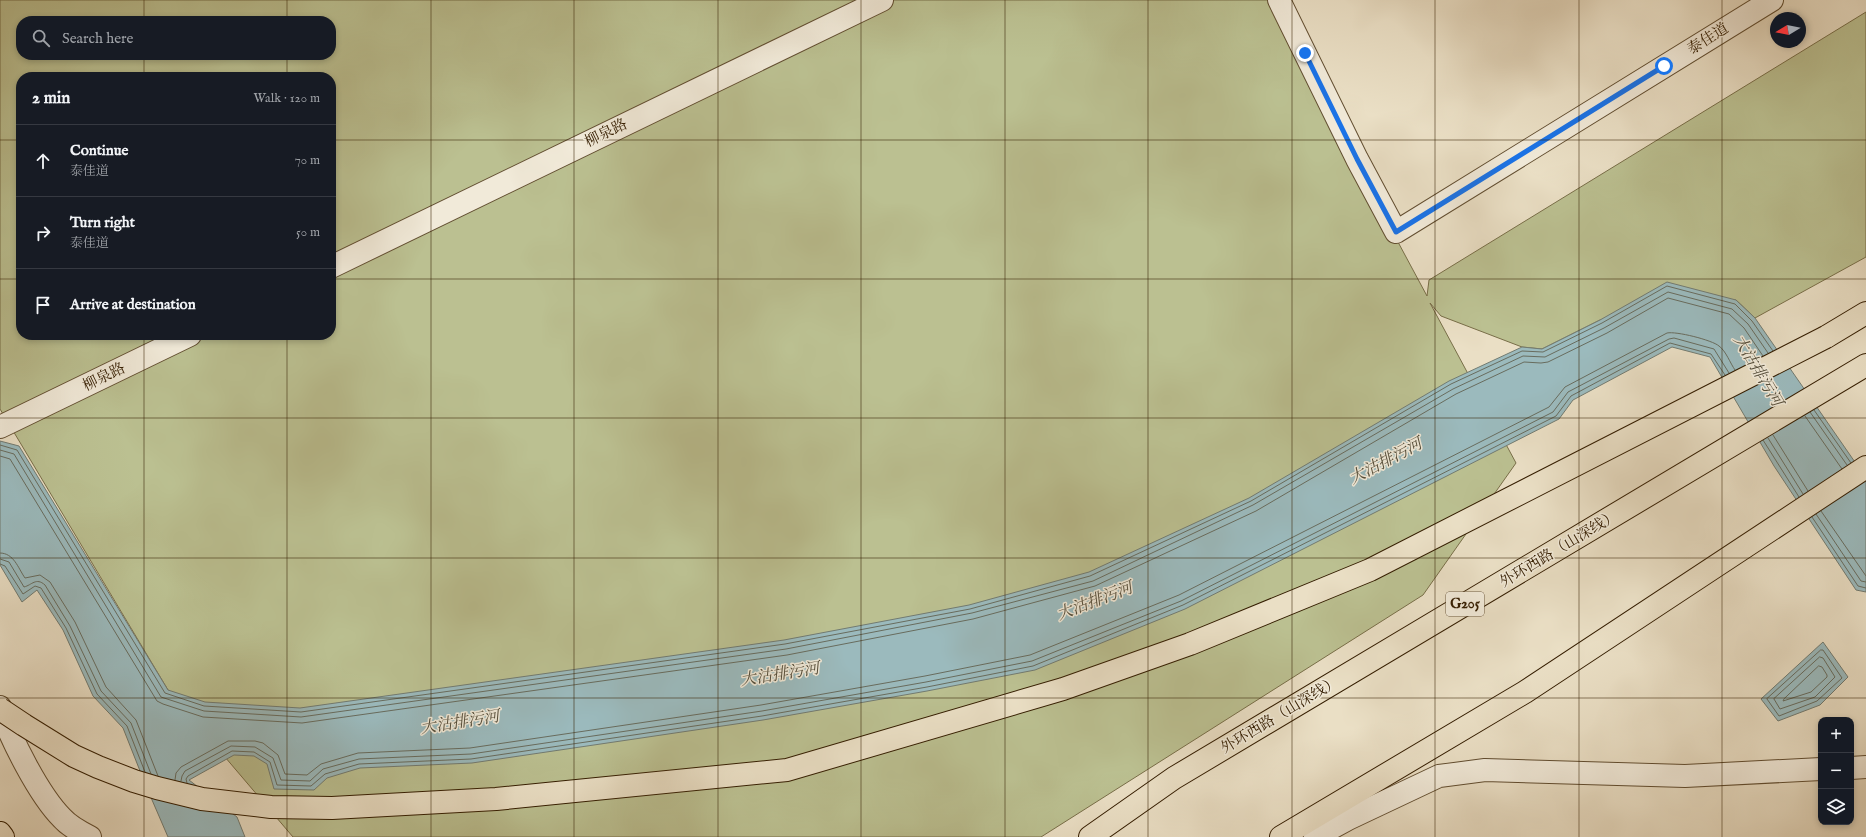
<!DOCTYPE html>
<html lang="en">
<head>
<meta charset="utf-8">
<style>
	:root { --surface:#171b24; --page:#242831; --text:#f1f3f6; --muted:#9ea1a6; --line:#363941 }
	body { margin:0; font-family:"IM FELL English","Noto Serif SC",serif; background:var(--page); color:var(--text) }
	.controls { position:absolute; right:12px; bottom:12px; display:grid; overflow:hidden; border-radius:8px; box-shadow:0 2px 6px #0003 }
	.controls button { width:36px; height:36px; display:grid; place-items:center; padding:0; border:0; border-bottom:1px solid var(--line); background:var(--surface); color:var(--text); font:20px sans-serif }
	.compass { position:absolute; left:1770px; top:12px; width:36px; height:36px; border-radius:50%; background:var(--surface); box-shadow:0 2px 6px #0003; rotate:260deg }
	.stop { position:absolute; width:12px; height:12px; margin:-9px; border:3px solid #1a73e8; border-radius:50%; background:#fff }
	.stop.end { background:#1a73e8; border-color:#fff; box-shadow:0 1px 4px #0008 }
	.list { margin:0; padding:0; list-style:none }
	h2 { display:flex; justify-content:space-between; align-items:center; height:52px; margin:0; padding:0 16px; font-size:17px }
	h2 small { font-size:13px; font-weight:400; color:var(--muted) }
	.list li { display:grid; grid-template-columns:26px 1fr auto; gap:12px; align-items:center; box-sizing:border-box; height:72px; padding:0 16px; border-top:1px solid var(--line) }
	.list b { display:block; font-size:15px; white-space:nowrap }
	.list p { margin:0; font-size:13px; white-space:nowrap; color:var(--muted) }
	.list em { font-size:13px; font-style:normal; color:var(--muted) }
	.icon { flex:none; width:22px; height:22px; fill:none; stroke:currentColor; stroke-width:2; stroke-linecap:round; stroke-linejoin:round }
	.map { position:relative; flex:none; width:1866px; height:837px; overflow:hidden }
	.search { position:absolute; background:var(--surface); box-shadow:0 2px 6px #0003; left:16px; top:16px; width:320px; height:44px; display:flex; align-items:center; gap:10px; box-sizing:border-box; padding:0 14px; border-radius:16px; color:var(--muted); font-size:15px }
	.panel { position:absolute; background:var(--surface); box-shadow:0 2px 6px #0003; left:16px; top:72px; width:320px; height:268px; border-radius:16px }
	.map>svg:first-child { display:block }
	.green { fill:#bbc091; stroke:#786e48; fill-rule:evenodd }
	.water { fill:#9bbabd; stroke:#727b71 }
	.lines { fill:none; stroke-linecap:round; stroke-linejoin:round }
	.shore { stroke:#686c5e; stroke-width:1 }
	.minor-casing { stroke:#624e31; stroke-width:24 }
	.tertiary-casing { stroke:#624e31; stroke-width:24 }
	.trunk-casing { stroke:#341d00; stroke-width:24 }
	.minor { stroke:#f1ead9; stroke-width:22 }
	.tertiary { stroke:#f1ead9; stroke-width:22 }
	.trunk { stroke:#eadfc5; stroke-width:22 }
	.trunk-bridge-casing { stroke:#341d00; stroke-width:24; stroke-linecap:butt }
	.trunk-bridge { stroke:#eadfc5; stroke-width:22 }
	.route { stroke:#1a73e8; stroke-width:5 }
	.grid { fill:none; stroke:#341d00; stroke-width:1; stroke-opacity:0.55 }
	.labels { text-anchor:middle; dominant-baseline:central; stroke-width:3; stroke-linejoin:round; paint-order:stroke }
	.shield { fill:#f1ead9; stroke:#6d5a41; stroke-width:1 }
	.shield-label { font-size:14px; font-weight:bold; fill:#341d00 }
	.street-label { font-size:15px; fill:#341d00; stroke:#f1ead9 }
	.water-label { font-size:16px; font-style:italic; fill:#534c39; stroke:#f1ead9 }
</style>
</head>
<body>
<div class="map">
<svg width="1866" height="837" viewBox="0 0 1866 837">
	<rect width="100%" height="100%" fill="#eadfc5"/>
	<filter id="stains"><feTurbulence type="fractalNoise" baseFrequency=".005" numOctaves="4"/><feColorMatrix values="0 0 0 0 .2 0 0 0 0 .09 0 0 0 0 .02 0 0 0 .5 -.17"/></filter>
	<radialGradient id="worn" r=".72"><stop offset=".6" stop-color="#630" stop-opacity="0"/><stop offset="1" stop-color="#630" stop-opacity=".3"/></radialGradient>
	<path class="green" d="M0 0H1268L1427 296 1429 280 1866 12V257L1755 318 1736 300 1600 320 1542 349 1522 347 1441 316 1430 303 1516 463 1423 595 1041 837H293L168 690 0 409ZM21 21H331V55H21ZM21 77H331V335H21Z"/>
	<path class="water" d="M1667 282 1736 300 1755 318 1866 478V592L1856 590 1774 466 1710 357 1672 347 1573 400 1559 419 1185 609 1035 670 927 691 763 720 472 763 360 768 327 778 314 790 274 789 267 764 254 756 234 755 189 780 237 817 245 837H168L146 786 123 728 93 696 63 630 37 590 22 602 0 565V441L19 446 168 690 205 702 300 708 784 640 969 605 1089 572 1249 498 1449 381 1522 347 1542 349 1600 320Z
		M1823 642 1848 677 1820 705 1778 721 1761 699Z"/>
	<g class="lines">
		<path class="shore" d="M1814 410 1851 463
			M1810 412 1847 465
			M1805 416 1842 469
			M1773 435 1808 491
			M1768 438 1803 494
			M1763 440 1799 497
			M0 445 17 450 165 693 204 706 301 712 785 644 970 609 1090 576 1251 501 1451 384 1522 351 1543 352 1602 323 1667 286 1735 304 1752 321 1773 351
			M0 450 14 454 161 697 204 711 301 717 786 649 972 613 1093 581 1253 505 1453 389 1523 356 1545 357 1604 328 1668 292 1732 309 1748 324 1768 353
			M0 456 10 459 157 701 163 704 203 717 302 723 787 655 973 619 1095 586 1256 511 1456 394 1524 362 1541 363 1548 362 1607 333 1668 298 1729 314 1744 328 1763 356
			M1821 511 1866 576
			M1816 514 1861 581 1866 582
			M1812 517 1858 586 1866 588
			M0 553C14 553 18 568 25 578L40 575 50 582 75 622 106 687 136 720 158 776
			M0 559 9 562 24 587C32 585 36 577 45 585L70 626 101 691 131 723 151 774
			M0 564 5 566 23 594 35 586 41 588 66 628 97 694 127 726 145 772
			M1821 650H1823L1842 678 1817 701 1779 716 1767 699Z
			M1820 657 1823 658 1835 677 1815 697 1780 709 1774 699Z
			M1819 666 1822 667 1827 675V677L1811 692 1783 701 1784 699Z
			M175 780 176 773 181 767 228 741H255L263 743 278 755 285 774 307 775 321 764 358 753 470 748 761 705 925 676 1030 655 1179 595 1549 407 1565 387 1667 333C1676 331 1712 340 1719 346 1726 351 1730 363 1735 370
			M181 781 182 776 185 771 231 746 255 747 273 758 281 780 310 781 323 769 359 759 471 754 762 711 926 682 1032 661 1181 601 1553 412 1568 392 1669 339 1674 338 1714 349 1729 373
			M187 783 186 779 188 776 232 751 254 752 270 762 277 785 311 786 325 774 359 764 471 759 762 716 927 687 1033 666 1183 605 1556 416 1571 396 1670 343 1711 354 1725 375"/>
		<g class="minor-casing">
			<path id="minor" d="M331 267 882 0
				M0 427 190 335"/>
		</g>
		<g class="tertiary-casing">
			<path id="tertiary" d="M1279 0 1357 159 1396 232 1772 0
				M0 707C10 738 39 795 62 818 69 826 80 832 90 837
				M1851 768 1866 767
				M1315 837 1348 819 1439 776 1485 770 1685 776 1821 769"/>
		</g>
		<g class="trunk-casing">
			<path id="trunk" d="M1826 337 1866 313
				M0 833 3 837
				M1090 837 1174 778 1866 365
				M1281 837 1525 692 1866 467"/>
		</g>
		<use href="#minor" class="minor"/>
		<use href="#tertiary" class="tertiary"/>
		<use href="#trunk" class="trunk"/>
		<g class="trunk-bridge-casing">
			<path id="trunk-bridge" d="M0 709 24 725 74 756 98 767 134 781 157 788 202 799 271 807 332 808 496 799 787 770 1063 689 1190 644 1370 570 1826 337"/>
		</g>
		<use href="#trunk-bridge" class="trunk-bridge"/>
	</g>
	<g class="lines">
		<path class="route" d="M1305 53 1357 159 1396 232 1664 66"/>
	</g>
	<path class="grid" d="M144 0V21M287 0V21M431 0V837M574 0V837M718 0V837M861 0V837M1005 0V837M1148 0V837M1292 0V837M1435 0V837M1579 0V837M1722 0V837M144 55V77M287 55V77M0 140H21M331 140H1866M0 279H21M331 279H1866M144 335V837M287 335V837M0 418H1866M0 558H1866M0 698H1866"/>
	<g class="labels">
		<rect class="shield" x="1446" y="592" width="38" height="24" rx="3"/>
		<g class="shield-label">
			<text x="1465" y="604">G205</text>
		</g>
		<g class="street-label">
			<text transform="translate(1708 39) rotate(-32)">泰佳道</text>
			<text transform="translate(606 133) rotate(-26)">柳泉路</text>
			<text transform="translate(104 377) rotate(-26)">柳泉路</text>
			<text transform="translate(1559 549) rotate(-31)">外环西路（山深线）</text>
			<text transform="translate(1280 715) rotate(-31)">外环西路（山深线）</text>
		</g>
		<g class="water-label">
			<text transform="translate(1757 371) rotate(59)">大沽排污河</text>
			<text transform="translate(1386 462) rotate(-28)">大沽排污河</text>
			<text transform="translate(1095 602) rotate(-21)">大沽排污河</text>
			<text transform="translate(780 675) rotate(-9)">大沽排污河</text>
			<text transform="translate(460 723) rotate(-9)">大沽排污河</text>
		</g>
	</g>
	<rect width="100%" height="100%" filter="url(#stains)"/>
	<rect width="100%" height="100%" fill="url(#worn)"/>
</svg>
<div class="controls">
<button>+</button>
<button>−</button>
<button><svg class="icon" aria-label="layers" viewBox="0 0 24 24"><path d="M12 4l9 5-9 5-9-5zM3 14l9 5 9-5"/></svg></button>
</div>
<svg class="compass" viewBox="-18 -18 36 36"><path d="M0-13l5 13h-10z" fill="#e53935"/><path d="M0 13l5-13h-10z" fill="#9ea1a6"/></svg>
<div class="stop" style="left:1664px;top:66px"></div>
<div class="stop end" style="left:1305px;top:53px"></div>
<div class="search"><svg class="icon" aria-label="search" viewBox="0 0 24 24"><circle cx="10" cy="10" r="6"/><path d="M15 15l6 6"/></svg>Search here</div>
<section class="panel">
<h2>2 min<small>Walk · 120 m</small></h2>
<ul class="list">
<li><svg class="icon" aria-label="ahead" viewBox="0 0 24 24"><path d="M12 20V5M6 11l6-6 6 6"/></svg><div><b>Continue</b><p>泰佳道</p></div><em>70 m</em></li>
<li><svg class="icon" aria-label="right" viewBox="0 0 24 24"><path d="M7 20v-9h11M14 6l5 5-5 5"/></svg><div><b>Turn right</b><p>泰佳道</p></div><em>50 m</em></li>
<li><svg class="icon" aria-label="arrive" viewBox="0 0 24 24"><path d="M6 21V4h12l-3 4 3 4H6"/></svg><div><b>Arrive at destination</b></div></li>
</ul>
</section>
</div>
</body>
</html>
